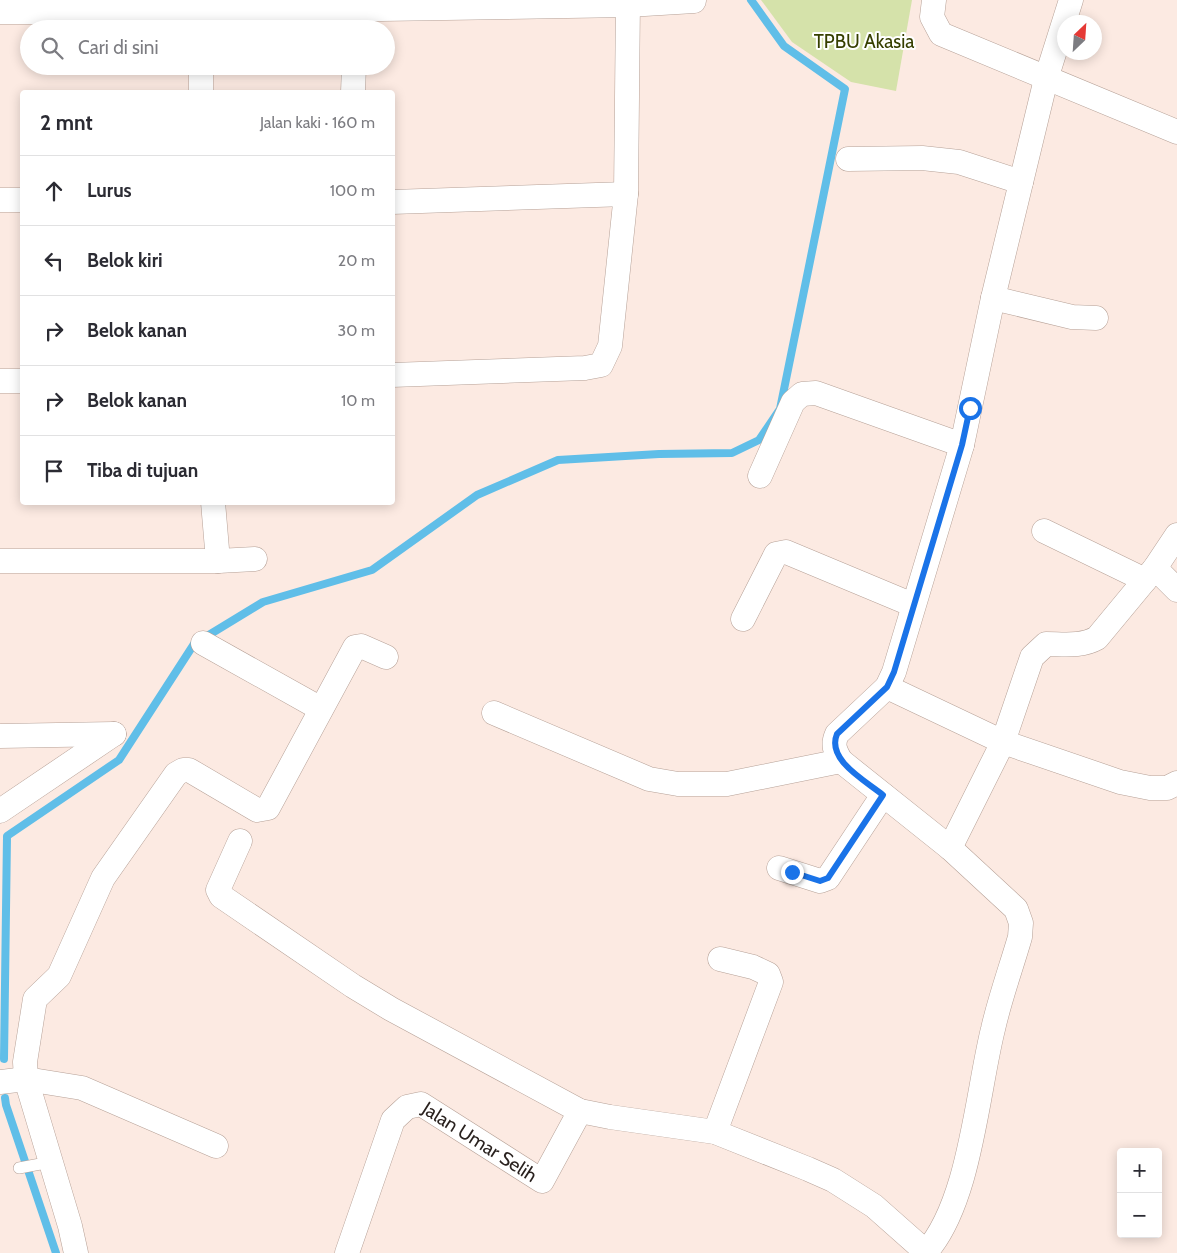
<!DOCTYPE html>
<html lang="id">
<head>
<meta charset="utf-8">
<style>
	:root { --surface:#fff; --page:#f7f7f7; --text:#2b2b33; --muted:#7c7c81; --line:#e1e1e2 }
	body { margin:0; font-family:Cabin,sans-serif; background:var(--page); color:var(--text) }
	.controls { position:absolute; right:15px; bottom:15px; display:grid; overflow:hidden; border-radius:5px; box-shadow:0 2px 12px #0003 }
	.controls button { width:45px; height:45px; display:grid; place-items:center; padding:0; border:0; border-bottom:1px solid var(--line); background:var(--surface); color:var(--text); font:25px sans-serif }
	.compass { position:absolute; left:1057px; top:15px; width:45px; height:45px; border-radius:50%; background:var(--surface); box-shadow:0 2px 12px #0003; rotate:25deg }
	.stop { position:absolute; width:15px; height:15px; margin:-11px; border:4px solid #1a73e8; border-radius:50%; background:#fff }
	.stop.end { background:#1a73e8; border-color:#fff; box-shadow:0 1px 5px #0008 }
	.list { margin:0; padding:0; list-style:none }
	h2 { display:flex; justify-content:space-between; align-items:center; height:65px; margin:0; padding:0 20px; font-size:21px }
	h2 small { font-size:16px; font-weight:400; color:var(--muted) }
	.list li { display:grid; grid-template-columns:32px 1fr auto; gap:15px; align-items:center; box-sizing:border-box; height:70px; padding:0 20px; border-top:1px solid var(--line) }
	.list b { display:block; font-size:19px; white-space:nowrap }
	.list em { font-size:16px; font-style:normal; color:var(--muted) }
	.icon { flex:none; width:28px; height:28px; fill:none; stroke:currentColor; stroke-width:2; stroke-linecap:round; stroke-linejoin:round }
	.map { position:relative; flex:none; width:1177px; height:1253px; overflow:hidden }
	.search { position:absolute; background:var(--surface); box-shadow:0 2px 12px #0003; left:20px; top:20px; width:375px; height:55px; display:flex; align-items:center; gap:12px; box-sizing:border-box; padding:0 18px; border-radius:28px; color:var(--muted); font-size:19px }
	.panel { position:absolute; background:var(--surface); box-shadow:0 2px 12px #0003; left:20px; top:90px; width:375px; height:415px; border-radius:5px }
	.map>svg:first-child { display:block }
	.green { fill:#d5e2aa }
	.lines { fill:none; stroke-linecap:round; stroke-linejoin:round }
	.stream { stroke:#60bee8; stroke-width:8 }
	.service-casing { stroke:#b6a197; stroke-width:12 }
	.minor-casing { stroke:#b6a197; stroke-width:25 }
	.service { stroke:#fff; stroke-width:11 }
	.minor { stroke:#fff; stroke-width:24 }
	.route { stroke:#1a73e8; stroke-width:6 }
	.labels { text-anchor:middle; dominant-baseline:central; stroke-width:4; stroke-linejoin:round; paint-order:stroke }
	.park-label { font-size:19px; fill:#363f00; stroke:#fff }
	.street-label { font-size:19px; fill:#2a221f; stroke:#fff }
</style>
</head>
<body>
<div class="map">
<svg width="1177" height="1253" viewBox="0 0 1177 1253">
	<rect width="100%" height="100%" fill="#fceae2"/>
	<path class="green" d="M761 0H912L896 91 851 82 792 42Z"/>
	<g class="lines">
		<path class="stream" d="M4 1059 7 836 119 760 194 644 263 602 372 570 477 495 558 460 659 454 732 453 759 440 780 409 845 89 784 46 751 0
			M5 1098 6 1105 56 1253"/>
		<g class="service-casing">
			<path id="service" d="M19 1168 51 1162"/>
		</g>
		<g class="minor-casing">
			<g id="minor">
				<path d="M934 0 932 17 941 34 1177 132"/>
				<path d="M0 12H200L628 5 694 1"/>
				<path d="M201 66V92"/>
				<path d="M353 92 354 66"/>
				<path d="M848 159 922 158 959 162 1021 182"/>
				<path d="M0 200H22"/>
				<path d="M392 202 626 194"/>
				<path d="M993 298 1072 317 1096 318"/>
				<path d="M392 375 585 368 601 365 610 346 626 194 628 0"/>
				<path d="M0 381H22"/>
				<path d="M760 476 793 402 802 394 816 393 962 445"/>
				<path d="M1044 531 1145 580"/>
				<path d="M0 561H218L213 502"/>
				<path d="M218 561 255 559"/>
				<path d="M1155 568 1177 590"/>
				<path d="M743 619 776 554 786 552 913 605"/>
				<path d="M203 643 321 709"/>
				<path d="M887 687 1003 742 1120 782 1150 788H1167L1177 783"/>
				<path d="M494 713 649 779 678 784H727L841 761"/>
				<path d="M0 736 114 734"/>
				<path d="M0 811 114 734"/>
				<path d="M240 841 218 890 221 896 353 986 391 1009 580 1111 610 1117 715 1132 808 1169 833 1180 874 1206 926 1252"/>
				<path d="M950 848 1003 742 1032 657 1046 644C1063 644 1081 647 1097 638L1155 568 1177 535"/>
				<path d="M779 868 820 881 828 878 883 795"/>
				<path d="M0 1082 26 1079 82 1088 216 1146"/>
				<path d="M715 1132 771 982 768 974 753 967 720 959"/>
				<path d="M76 1253 70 1226 26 1079 25 1062 35 999 59 976 103 878 176 774 183 770H189L257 810 268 808 355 647 361 646 386 657"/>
				<path id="s1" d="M347 1253 393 1120 407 1107 421 1104 542 1181 580 1111"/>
				<path d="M925 1253C970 1204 977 1093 993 1029 1000 998 1011 968 1020 937L1021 923 1016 909 950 848 841 761C835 751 832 745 837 734L887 687 894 672 962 445 993 298 1046 79 1071 0"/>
			</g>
		</g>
		<use href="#service" class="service"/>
		<use href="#minor" class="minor"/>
	</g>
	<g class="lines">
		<path class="route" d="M792 872 820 881 828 878 883 795C866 781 826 760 837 734L887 687 894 672 962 445 970 408"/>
	</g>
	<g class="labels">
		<g class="park-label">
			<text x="864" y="41">TPBU Akasia</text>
		</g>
		<g class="street-label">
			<text stroke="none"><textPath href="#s1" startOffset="244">Jalan Umar Selih</textPath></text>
		</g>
	</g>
</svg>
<div class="controls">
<button>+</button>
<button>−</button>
</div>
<svg class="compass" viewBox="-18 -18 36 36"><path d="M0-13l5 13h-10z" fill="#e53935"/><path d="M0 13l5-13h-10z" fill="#7c7c81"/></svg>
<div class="stop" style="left:970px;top:408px"></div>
<div class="stop end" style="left:792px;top:872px"></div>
<div class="search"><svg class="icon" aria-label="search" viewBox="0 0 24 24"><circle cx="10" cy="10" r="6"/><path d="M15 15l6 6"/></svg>Cari di sini</div>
<section class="panel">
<h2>2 mnt<small>Jalan kaki · 160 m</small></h2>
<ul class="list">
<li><svg class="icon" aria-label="ahead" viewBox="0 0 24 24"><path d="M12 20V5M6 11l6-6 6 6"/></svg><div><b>Lurus</b></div><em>100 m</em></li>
<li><svg class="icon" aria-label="left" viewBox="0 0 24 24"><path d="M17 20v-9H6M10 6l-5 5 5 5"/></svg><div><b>Belok kiri</b></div><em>20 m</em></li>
<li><svg class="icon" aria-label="right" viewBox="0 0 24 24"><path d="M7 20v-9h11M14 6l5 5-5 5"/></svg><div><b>Belok kanan</b></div><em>30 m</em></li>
<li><svg class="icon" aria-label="right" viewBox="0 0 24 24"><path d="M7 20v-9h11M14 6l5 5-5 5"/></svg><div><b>Belok kanan</b></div><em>10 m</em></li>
<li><svg class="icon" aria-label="arrive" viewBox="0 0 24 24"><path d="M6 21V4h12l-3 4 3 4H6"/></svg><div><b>Tiba di tujuan</b></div></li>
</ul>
</section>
</div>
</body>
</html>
